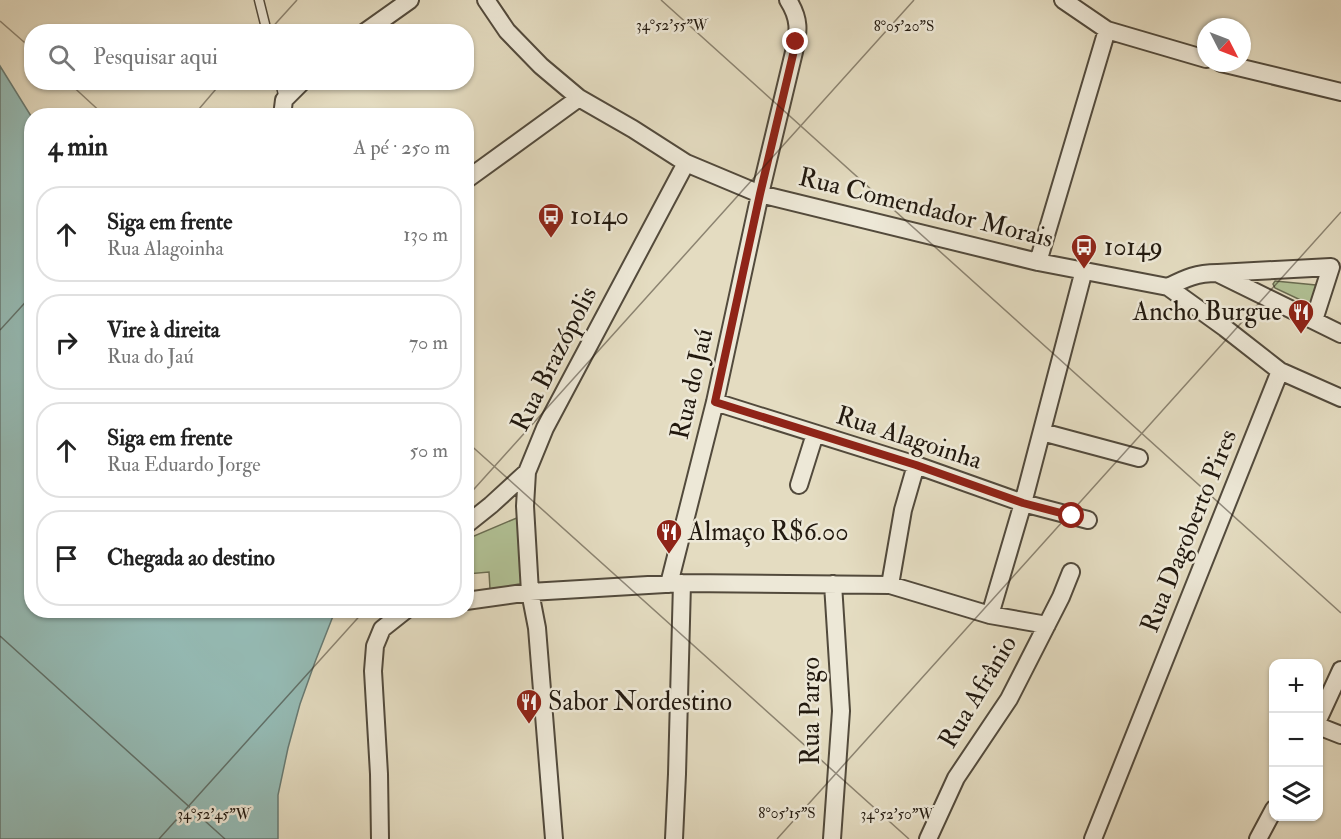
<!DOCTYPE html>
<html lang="pt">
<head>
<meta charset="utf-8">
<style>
	:root { --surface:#fff; --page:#f2f2f2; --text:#222; --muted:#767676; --line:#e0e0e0 }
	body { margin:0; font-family:"IM FELL Double Pica",serif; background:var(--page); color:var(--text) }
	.controls { position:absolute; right:18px; bottom:18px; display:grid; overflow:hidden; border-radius:12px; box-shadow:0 2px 4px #0004 }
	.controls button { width:54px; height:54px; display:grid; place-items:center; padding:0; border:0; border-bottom:2px solid var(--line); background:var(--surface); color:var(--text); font:30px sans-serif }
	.compass { position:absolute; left:1197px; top:18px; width:54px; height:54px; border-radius:50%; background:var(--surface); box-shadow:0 2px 4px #0004; rotate:132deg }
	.stop { position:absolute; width:18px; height:18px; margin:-14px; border:4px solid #8f2418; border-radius:50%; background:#fff }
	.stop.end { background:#8f2418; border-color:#fff; box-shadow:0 2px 6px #0008 }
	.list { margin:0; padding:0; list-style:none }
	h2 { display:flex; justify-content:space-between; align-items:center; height:78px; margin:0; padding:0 24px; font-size:26px }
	h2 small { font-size:20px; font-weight:400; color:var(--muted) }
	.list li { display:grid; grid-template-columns:39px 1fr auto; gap:18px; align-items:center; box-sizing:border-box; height:96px; margin:0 12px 12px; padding:0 12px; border:2px solid var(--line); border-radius:24px }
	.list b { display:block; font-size:22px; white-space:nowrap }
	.list p { margin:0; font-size:20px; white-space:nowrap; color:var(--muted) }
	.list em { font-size:20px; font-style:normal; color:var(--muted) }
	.icon { flex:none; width:33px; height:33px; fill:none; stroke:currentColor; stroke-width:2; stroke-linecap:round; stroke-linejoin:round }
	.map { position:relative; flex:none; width:1341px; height:839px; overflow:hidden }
	.search { position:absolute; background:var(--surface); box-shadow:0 2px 4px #0004; left:24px; top:24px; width:450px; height:66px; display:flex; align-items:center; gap:15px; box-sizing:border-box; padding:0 21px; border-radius:24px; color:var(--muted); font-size:22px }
	.panel { position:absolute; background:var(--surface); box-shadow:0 2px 4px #0004; left:24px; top:108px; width:450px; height:510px; border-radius:24px }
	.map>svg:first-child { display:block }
	.green { fill:#b1c195; stroke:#6a6d52; stroke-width:1.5 }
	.water { fill:#95bbb5; stroke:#677a73; stroke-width:1.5 }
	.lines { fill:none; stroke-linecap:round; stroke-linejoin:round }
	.lane-casing { stroke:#524a3c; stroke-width:11 }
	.street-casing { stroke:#524a3c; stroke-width:20 }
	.lane { stroke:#ede8d7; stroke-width:8 }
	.street { stroke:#ede8d7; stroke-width:16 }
	.route { stroke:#8f2418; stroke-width:8 }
	.ticks { fill:none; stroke:#22190f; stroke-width:1.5; stroke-opacity:0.45 }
	.labels { text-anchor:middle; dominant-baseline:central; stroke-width:5; stroke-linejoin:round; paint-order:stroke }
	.street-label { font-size:26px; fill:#22190f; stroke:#ede8d7 }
	.poi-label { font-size:26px; fill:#22190f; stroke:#ede8d7; text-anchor:start }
	.ticks-label { font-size:15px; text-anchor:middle; fill:#22190f; stroke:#ede8d7; stroke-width:5; stroke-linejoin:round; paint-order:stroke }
</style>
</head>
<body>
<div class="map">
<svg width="1341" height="839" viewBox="0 0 1341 839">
	<rect width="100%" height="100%" fill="#e4dcc1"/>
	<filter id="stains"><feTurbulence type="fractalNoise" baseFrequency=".00333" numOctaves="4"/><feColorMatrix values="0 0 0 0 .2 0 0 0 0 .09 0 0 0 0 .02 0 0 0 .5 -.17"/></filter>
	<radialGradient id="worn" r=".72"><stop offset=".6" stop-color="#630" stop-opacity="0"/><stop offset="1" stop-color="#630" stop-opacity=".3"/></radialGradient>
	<path class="green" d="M1275 281 1316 285 1319 287 1313 305 1309 304 1275 288 1273 284Z
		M519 517 524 585 490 589 489 572 467 574V539Z"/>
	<path class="water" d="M0 66 31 116 32 610 335 611 315 662 300 704 288 748 278 795V839H0Z"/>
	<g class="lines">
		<g class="lane-casing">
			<path id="lane" d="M259 0 267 32
				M280 82 284 99"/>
		</g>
		<g class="street-casing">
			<path id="street" d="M486 0 507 31 541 66 579 98 633 129 686 163 760 194 1038 262 1168 287 1225 328 1280 371 1341 398
				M1063 0 1107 30 1206 59
				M365 32 410 0
				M1221 63 1341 92
				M282 116 284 100 302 82
				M466 180 579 98
				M1038 262 1107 30
				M1218 273 1331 267 1314 320
				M1168 287C1186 278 1197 273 1217 273L1341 334
				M715 402 916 465 1023 503 1088 520
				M1042 432 1139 458
				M799 485 815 434
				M466 525 491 505 527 472
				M669 584 715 402 760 194 794 52C799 31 800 19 788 0
				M890 585 903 510 916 465
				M466 601 530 592 682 583 890 585 990 615 1047 625
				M990 615 1023 503 1084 270
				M1318 720 1341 670
				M1318 726 1341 735
				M380 839 379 774 373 671 375 646 382 629 406 610
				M554 839 537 628 530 592 525 506 527 472 545 428 686 163
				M674 839 677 774 682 583
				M832 839 841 711 833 584
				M928 839 956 778 1009 699 1061 597 1071 572
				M1093 839 1280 371
				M1258 839 1274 809"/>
		</g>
		<use href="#lane" class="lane"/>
		<use href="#street" class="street"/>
	</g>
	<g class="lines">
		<path class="route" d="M796 42 760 194 715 402 916 465 1023 503 1072 516"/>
	</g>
	<path class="ticks" d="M661 0 1341 613M0 21 32 49M268 32 297 0M68 82 105 116M193 116 222 82M0 330 32 295M466 441 909 839M466 498 914 0M0 636 225 839M159 839 365 610M777 839 1341 212"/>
	<defs>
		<g id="bus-pin" transform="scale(1.35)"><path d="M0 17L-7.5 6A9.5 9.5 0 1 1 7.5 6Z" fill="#8f2418" stroke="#ede8d7"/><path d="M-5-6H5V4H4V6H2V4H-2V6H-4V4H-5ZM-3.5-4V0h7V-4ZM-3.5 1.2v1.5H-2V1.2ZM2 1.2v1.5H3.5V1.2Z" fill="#fff"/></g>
		<g id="restaurant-pin" transform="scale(1.35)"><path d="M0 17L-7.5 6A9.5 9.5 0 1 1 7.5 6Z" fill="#8f2418" stroke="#ede8d7"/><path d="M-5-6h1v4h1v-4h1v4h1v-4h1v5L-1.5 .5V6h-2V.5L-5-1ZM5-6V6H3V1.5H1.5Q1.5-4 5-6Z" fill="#fff"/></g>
	</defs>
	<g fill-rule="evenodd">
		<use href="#bus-pin" x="551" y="216"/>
		<use href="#bus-pin" x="1084" y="247"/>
		<use href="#restaurant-pin" x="1301" y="312"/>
		<use href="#restaurant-pin" x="669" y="532"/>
		<use href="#restaurant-pin" x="529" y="702"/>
	</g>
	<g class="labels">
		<g class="street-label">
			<text transform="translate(926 208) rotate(14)">Rua Comendador Morais</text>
			<text transform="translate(554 359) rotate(-63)">Rua Brazópolis</text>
			<text transform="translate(692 384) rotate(-77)">Rua do Jaú</text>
			<text transform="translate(909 438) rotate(18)">Rua Alagoinha</text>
			<text transform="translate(1189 531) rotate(-68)">Rua Dagoberto Pires</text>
			<text transform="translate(978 692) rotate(-59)">Rua Afrânio</text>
			<text transform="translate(811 711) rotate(-90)">Rua Pargo</text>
		</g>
		<g class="poi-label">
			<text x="570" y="216">10140</text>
			<text x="1104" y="247">10149</text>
			<text x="1282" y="312" text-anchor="end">Ancho Burgue</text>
			<text x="688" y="532">Almaço R$6.00</text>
			<text x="548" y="702">Sabor Nordestino</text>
		</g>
	</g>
	<g class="ticks-label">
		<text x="672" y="30">34°52'55"W</text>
		<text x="904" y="31">8°05'20"S</text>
		<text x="787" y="818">8°05'15"S</text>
		<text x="214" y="819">34°52'45"W</text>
		<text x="897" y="819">34°52'50"W</text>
	</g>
	<rect width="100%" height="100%" filter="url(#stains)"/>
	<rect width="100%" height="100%" fill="url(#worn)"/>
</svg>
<div class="controls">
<button>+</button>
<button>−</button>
<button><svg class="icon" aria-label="layers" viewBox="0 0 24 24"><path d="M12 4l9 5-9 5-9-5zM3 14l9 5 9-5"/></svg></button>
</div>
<svg class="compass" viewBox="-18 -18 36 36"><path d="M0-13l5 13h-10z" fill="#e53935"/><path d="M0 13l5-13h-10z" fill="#767676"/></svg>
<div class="stop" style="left:1072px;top:516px"></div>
<div class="stop end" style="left:796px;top:42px"></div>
<div class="search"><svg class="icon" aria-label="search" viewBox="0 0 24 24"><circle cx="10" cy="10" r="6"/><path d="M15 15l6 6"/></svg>Pesquisar aqui</div>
<section class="panel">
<h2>4 min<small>A pé · 250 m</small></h2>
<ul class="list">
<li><svg class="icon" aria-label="ahead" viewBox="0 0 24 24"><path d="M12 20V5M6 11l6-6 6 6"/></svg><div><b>Siga em frente</b><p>Rua Alagoinha</p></div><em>130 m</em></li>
<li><svg class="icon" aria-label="right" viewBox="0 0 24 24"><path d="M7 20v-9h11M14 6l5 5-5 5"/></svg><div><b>Vire à direita</b><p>Rua do Jaú</p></div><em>70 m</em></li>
<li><svg class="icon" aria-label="ahead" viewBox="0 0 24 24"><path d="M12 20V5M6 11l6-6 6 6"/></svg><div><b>Siga em frente</b><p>Rua Eduardo Jorge</p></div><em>50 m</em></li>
<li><svg class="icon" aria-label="arrive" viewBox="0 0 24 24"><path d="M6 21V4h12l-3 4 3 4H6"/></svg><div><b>Chegada ao destino</b></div></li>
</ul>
</section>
</div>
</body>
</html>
